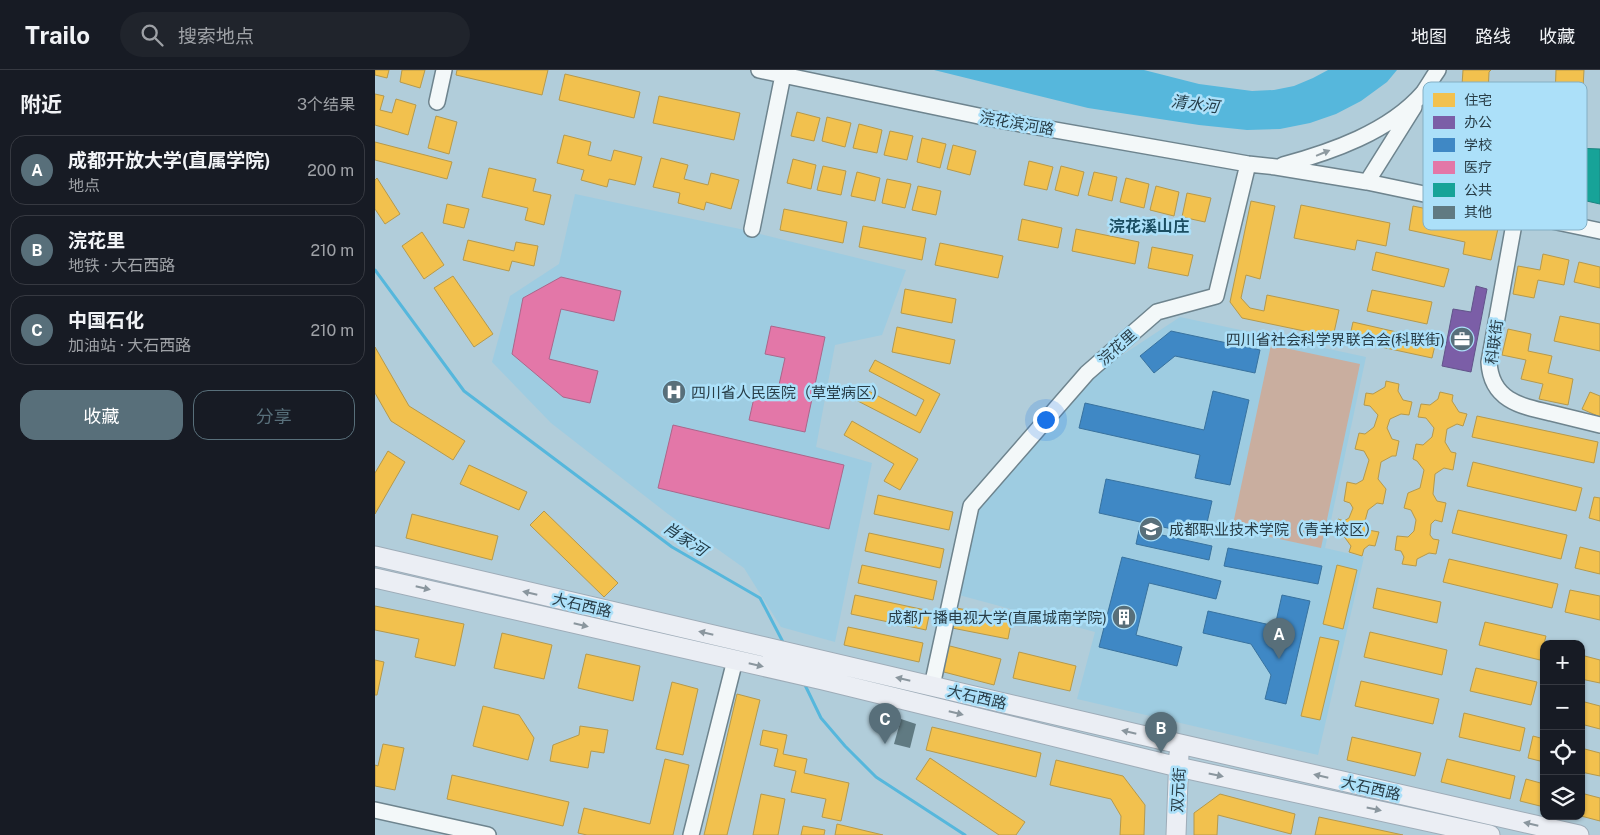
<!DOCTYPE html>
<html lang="zh">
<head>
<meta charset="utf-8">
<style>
	:root { --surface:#171b24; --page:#20242c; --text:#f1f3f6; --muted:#9ea1a6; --line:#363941; --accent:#586f7a }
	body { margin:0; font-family:"Public Sans","Noto Sans SC",sans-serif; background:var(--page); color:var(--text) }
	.controls { position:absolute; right:15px; bottom:15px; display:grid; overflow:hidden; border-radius:10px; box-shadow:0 1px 4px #0004 }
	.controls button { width:45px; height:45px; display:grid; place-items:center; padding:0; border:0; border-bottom:1px solid var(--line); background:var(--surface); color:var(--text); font:25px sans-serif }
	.you { position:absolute; left:670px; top:349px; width:18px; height:18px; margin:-12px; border:4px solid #fff; border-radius:50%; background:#1a73e8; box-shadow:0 0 0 8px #1a73e833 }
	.badge { display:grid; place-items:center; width:32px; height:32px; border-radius:50%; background:var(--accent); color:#fff; font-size:16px; font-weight:700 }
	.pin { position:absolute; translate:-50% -41px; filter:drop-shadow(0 1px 2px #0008) }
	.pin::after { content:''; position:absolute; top:26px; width:18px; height:15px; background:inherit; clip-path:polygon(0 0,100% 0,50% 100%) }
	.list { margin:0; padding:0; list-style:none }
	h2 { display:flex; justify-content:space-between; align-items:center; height:65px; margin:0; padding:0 20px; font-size:21px }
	h2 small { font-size:16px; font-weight:400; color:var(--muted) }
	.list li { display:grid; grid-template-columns:32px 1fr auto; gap:15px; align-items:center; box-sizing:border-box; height:70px; margin:0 10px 10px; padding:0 10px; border:1px solid var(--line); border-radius:15px }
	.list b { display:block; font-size:19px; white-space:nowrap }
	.list p { margin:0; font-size:16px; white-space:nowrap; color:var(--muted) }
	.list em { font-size:16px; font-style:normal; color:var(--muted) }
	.actions { display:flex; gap:10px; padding:15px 20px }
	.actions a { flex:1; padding:11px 0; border:1px solid var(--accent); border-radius:15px; text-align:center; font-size:18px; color:var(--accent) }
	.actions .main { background:var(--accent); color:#fff }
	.icon { flex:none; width:28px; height:28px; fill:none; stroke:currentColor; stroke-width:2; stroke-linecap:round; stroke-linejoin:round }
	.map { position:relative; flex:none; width:1225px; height:765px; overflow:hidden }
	header { display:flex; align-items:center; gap:30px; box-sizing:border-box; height:70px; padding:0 25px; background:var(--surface); border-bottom:1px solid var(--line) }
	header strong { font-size:24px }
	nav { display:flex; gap:28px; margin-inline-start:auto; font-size:18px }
	.search { width:350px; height:45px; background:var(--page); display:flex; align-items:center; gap:12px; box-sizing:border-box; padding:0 18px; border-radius:28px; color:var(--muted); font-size:19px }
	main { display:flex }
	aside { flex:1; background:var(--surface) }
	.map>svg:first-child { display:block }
	.built { fill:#9ecce1 }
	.green { fill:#c9ae9f }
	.water { fill:#56b7dc }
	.homes { fill:#f2c14e; stroke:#b5994c }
	.offices { fill:#7b5ea7; stroke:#62548a }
	.schools { fill:#3f88c5; stroke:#38729f }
	.health { fill:#e377a8; stroke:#ab668b }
	.public { fill:#17a398; stroke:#1c8480 }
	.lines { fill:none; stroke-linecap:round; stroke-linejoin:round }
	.stream { stroke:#56b7dc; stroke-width:3 }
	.building { fill:#607a82 }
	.minor-casing { stroke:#6e848e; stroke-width:18 }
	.major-casing { stroke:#9eacb8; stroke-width:21 }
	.minor { stroke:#f3f8f9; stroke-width:15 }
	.major { stroke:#ebeef4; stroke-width:19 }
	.oneway { fill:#8e9aa0 }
	.oneway2 { fill:#8a969e }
	.labels { text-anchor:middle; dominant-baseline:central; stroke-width:5; stroke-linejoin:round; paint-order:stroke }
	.street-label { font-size:15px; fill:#283d47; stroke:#ace0f9 }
	.poi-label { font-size:15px; fill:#283d47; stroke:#ace0f9; text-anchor:end }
	.water-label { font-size:16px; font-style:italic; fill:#253e4a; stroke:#ace0f9 }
	.neighbourhood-label { font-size:16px; font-weight:bold; fill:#1b4e62; stroke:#ace0f9 }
	.key { fill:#ace0f9; stroke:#84afc4; stroke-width:1 }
	.key-label { font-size:14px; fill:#283d47 }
</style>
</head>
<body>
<header>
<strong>Trailo</strong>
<div class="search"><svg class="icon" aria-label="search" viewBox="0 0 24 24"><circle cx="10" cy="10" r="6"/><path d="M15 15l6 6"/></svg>搜索地点</div>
<nav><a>地图</a><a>路线</a><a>收藏</a></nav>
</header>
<main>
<aside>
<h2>附近<small>3个结果</small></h2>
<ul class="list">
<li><span class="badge">A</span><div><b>成都开放大学(直属学院)</b><p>地点</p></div><em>200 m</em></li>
<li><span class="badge">B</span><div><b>浣花里</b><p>地铁 · 大石西路</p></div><em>210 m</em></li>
<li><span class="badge">C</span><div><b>中国石化</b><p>加油站 · 大石西路</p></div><em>210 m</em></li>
</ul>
<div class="actions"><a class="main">收藏</a><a>分享</a></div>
</aside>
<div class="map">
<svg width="1225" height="765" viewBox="0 0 1225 765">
	<rect width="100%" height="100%" fill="#b1cdda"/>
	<path class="built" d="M200 124 365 159 531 200 507 265 460 275 441 377 497 393 460 572 406 557 369 498 293 444 176 353 117 292 135 226 184 194Z
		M805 247 991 287 950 478 989 487 943 685 702 629 720 562 584 525 602 439 720 303Z"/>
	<path class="green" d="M896 275 985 294 946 478 857 459Z"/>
	<path class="water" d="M559 0H769L824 14 877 21 899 20 919 16 938 8 953 0H1022L1012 12 986 31 961 44 935 53 905 59 872 60 824 55 713 38Z"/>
	<path class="homes" d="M0 0H14L12 8 0 5Z
		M27 0H50L45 18 25 12Z
		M82 0H173L167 25 81 5Z
		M1088 0H1116L1114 2 1113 25 1180 28 1181 0H1209L1206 52 1085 45Z
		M190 4 265 22 259 48 184 30Z
		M0 24 9 26 5 40 17 43 21 29 41 35 33 65 0 55Z
		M284 26 365 43 359 70 278 53Z
		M422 42 445 48 439 71 416 66Z
		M61 46 82 52 74 84 53 78Z
		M452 47 476 53 470 77 447 71Z
		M484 54 507 60 502 83 478 78Z
		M515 61 538 66 532 90 509 85Z
		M189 65 216 72 213 85 236 91 239 80 267 87 260 115 234 109 232 117 206 110 209 100 182 93Z
		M547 68 571 74 565 98 542 92Z
		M0 72 77 92 72 109 0 90Z
		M578 75 601 81 595 105 572 99Z
		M286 88 313 95 309 109 333 115 336 103 364 110 356 139 331 132 329 140 303 133 305 123 278 117Z
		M418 89 441 95 436 119 412 113Z
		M654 91 678 97 672 120 649 115Z
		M448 96 471 101 466 125 442 120Z
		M686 96 709 102 703 126 680 120Z
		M114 98 161 109 158 121 176 125 169 155 150 150 153 138 107 127Z
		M482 102 505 108 500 131 476 126Z
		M719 102 742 107 737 131 713 125Z
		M2 108 25 144 10 154 0 139V110Z
		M751 108 774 114 769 138 745 132Z
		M512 109 536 114 530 138 507 133Z
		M543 116 566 121 561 145 537 140Z
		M781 116 804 122 799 146 775 140Z
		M812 123 836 128 830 152 807 147Z
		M876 131 900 136 885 209 871 205 866 228 875 238 889 241 892 225 964 240 958 267 867 248 855 232Z
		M72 134 94 139 89 158 68 153Z
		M926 135 1015 153 1011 176 982 170 980 180 919 168Z
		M1038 136 1124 154 1116 190 1088 184 1090 172 1034 160Z
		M409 139 472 152 468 173 405 160Z
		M647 149 687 158 683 178 643 170Z
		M488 156 551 168 547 190 484 177Z
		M701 159 764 172 760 194 697 181Z
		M47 162 69 195 49 209 27 176Z
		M93 170 139 181 141 172 163 176 159 196 137 191 134 201 88 190Z
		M565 173 628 186 623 208 560 195Z
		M777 177 818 185 813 206 773 198Z
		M1001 182 1074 199 1069 217 997 200Z
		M1168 184 1194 190 1189 215 1163 210 1159 228 1138 224 1143 196 1165 200Z
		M1204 192 1225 197V218L1199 212Z
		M78 206 118 264 99 277 59 218Z
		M530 219 581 229 577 253 526 243Z
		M997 220 1057 232 1052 254 992 241Z
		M1185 246 1225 254V281L1179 271Z
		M978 252 1061 271 1057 288 974 270Z
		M522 257 580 270 575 294 517 282Z
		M1133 259 1156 264 1153 281 1177 286 1173 303 1198 309 1193 335 1164 329 1168 314 1146 309 1151 290 1127 285Z
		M0 277 34 336 90 371 78 390 16 351 0 323Z
		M500 290 565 324 545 363 477 328 484 316 541 346 549 330 494 301Z
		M1011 311 1024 314 1023 321 1028 330 1037 332 1034 345 1026 344 1015 349 1012 358 1017 369 1024 371 1021 386H1017L1006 392 1003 409 1011 419 1008 434 1002 433 993 440 990 451 993 460 1004 462 1000 476 994 475 989 479 987 486 974 482 976 476 968 465 960 463 963 449 969 451 974 448 978 438 975 433 969 431 972 412 981 414 988 410 994 390 989 381 980 379 984 363 990 364 999 357 1003 345 995 336 989 335 991 323 998 324 1010 317Z
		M1065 322 1078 325 1077 331 1084 342 1092 344 1088 356 1082 354 1072 359 1070 372 1076 382 1081 383 1078 400 1069 398 1060 404 1058 424 1062 431 1071 433 1067 452 1060 450 1056 454 1055 465 1058 469 1064 470 1061 484 1054 483 1042 489 1041 496 1027 494 1029 487 1026 481 1020 480 1022 466 1033 467 1039 461 1041 450 1036 440 1029 438 1033 423 1045 418 1049 400 1042 391 1038 389 1041 374 1048 375 1057 367 1059 358 1051 348 1043 347 1046 334 1055 335 1063 329Z
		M1215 322 1225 326V347L1207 339Z
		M1102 346 1223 372 1219 393 1097 367Z
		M477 351 543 389 525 420 509 411 519 394 469 365Z
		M13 381 30 392 0 444V403Z
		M1098 392 1207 418 1201 441 1092 416Z
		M94 395 152 422 144 440 85 414Z
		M503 425 578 442 574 460 499 444Z
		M1219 427 1225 428V451L1214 448Z
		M1083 440 1192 465 1186 489 1077 463Z
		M169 441 243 513 229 527 155 455Z
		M37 444 123 466 117 490 31 468Z
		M494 463 569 479 565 498 490 481Z
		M1205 477 1225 482V504L1200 498Z
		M1074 489 1183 514 1177 538 1068 512Z
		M487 495 562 511 558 530 483 513Z
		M962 495 982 500 968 559 948 554Z
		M1002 518 1066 532 1062 553 998 538Z
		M1195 520 1225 526V550L1190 542Z
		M480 525 555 541 551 560 476 544Z
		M0 536 89 554 80 596 40 587 44 569 0 560Z
		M581 538 637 548 633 569 577 558Z
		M1110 552 1171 566 1165 590 1104 575Z
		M473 557 548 573 544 592 469 575Z
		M995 562 1072 580 1067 605 989 587Z
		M127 563 177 575 169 609 119 598Z
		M945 567 964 571 945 650 926 646Z
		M571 575 626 589 619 615 565 601Z
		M644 582 701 596 695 621 638 608Z
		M211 584 265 596 258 631 203 618Z
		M1206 585 1225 590V613L1206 609Z
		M0 590 9 592 2 625H0Z
		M1101 598 1162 612 1156 635 1095 621Z
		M986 611 1064 629 1058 654 980 636Z
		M297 612 323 619 308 685 281 679Z
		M362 624 385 630 352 765H329Z
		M1206 631 1225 636V659L1206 654Z
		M108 636 144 645 159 668 153 690 98 676Z
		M1089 643 1150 658 1145 681 1084 667Z
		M205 656 233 660 229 683 216 681 213 698 175 691 178 675 204 665Z
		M557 657 666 683 661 707 551 680Z
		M388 660 412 665 408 684 432 689 429 703 474 713 466 751 447 747 451 729 416 722 421 701 399 696 403 679 385 675Z
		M1158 666 1169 669V692L1153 688Z
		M977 667 1046 683 1040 706 972 690Z
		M8 674 29 678 20 720 0 716V695L3 696Z
		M1206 678 1225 683V706L1206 702Z
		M555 688 650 752 641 765H624L541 709Z
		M290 689 314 695 298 765H212L203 763 209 738 275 754Z
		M1072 689 1140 706 1135 729 1066 712Z
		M681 690 748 706 770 735 769 765H745L746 746 736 729 675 715Z
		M77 705 194 732 188 756 72 729Z
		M1151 709 1169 714V737L1145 731Z
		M1206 723 1225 728V751L1206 746Z
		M386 724 410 729 403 765H378Z
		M845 724 920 744 916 764 843 745 842 765H819V743Z
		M944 747 1028 765H940Z
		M462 754 508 765H460Z
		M428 756 450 760 449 765H426Z"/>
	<path class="offices" d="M1101 216 1112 219 1096 302 1067 296 1078 239 1096 242Z"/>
	<path class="schools" d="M796 261 885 280 880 303 800 286 779 303 765 286Z
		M838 321 874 330 855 415 820 408 825 385 704 358 710 333 829 360Z
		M731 409 837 431 829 466 724 443Z
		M764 460 837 476 834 490 761 474Z
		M853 478 947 496 943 514 849 496Z
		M747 487 846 511 841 529 774 513 761 565 807 577 802 596 724 577Z
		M907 525 935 531 911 634 890 629 896 605 876 574 828 563 833 541 900 556Z"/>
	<path class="health" d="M186 207 246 221 239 251 186 239 174 289 223 301 215 333 188 327 137 284 148 228Z
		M396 256 450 267 430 362 374 350 381 319 402 324 410 288 390 284Z
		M298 355 469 395 454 459 283 418Z"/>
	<path class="public" d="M1063 73 1225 79V134L1064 98Z"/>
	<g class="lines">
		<path class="stream" d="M0 200 89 321 297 477 385 528 409 574
			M429 613 446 648 470 676 501 707 590 765"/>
	</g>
	<path class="building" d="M526 649 541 654 535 678 519 674Z"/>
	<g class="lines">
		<g class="minor-casing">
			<path id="minor" d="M384 0 618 49 873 94 901 97 992 112 1225 161
				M62 32 69 0
				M908 95C956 82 1014 62 1048 23 1053 16 1058 7 1063 0
				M992 112 1039 37
				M1141 143 1114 292C1116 330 1145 336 1176 343 1192 347 1209 351 1225 355
				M377 159 409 0
				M557 616 596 436 712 303 782 242 841 226 873 94
				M0 740 113 765
				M316 765 360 590"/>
		</g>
		<g class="major-casing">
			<path id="major" d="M0 486 805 674 1204 765
				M0 508 448 610 803 697 1115 765
				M801 765 804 684"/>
		</g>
		<use href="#minor" class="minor"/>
		<use href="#major" class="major"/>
	</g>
	<defs><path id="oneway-solid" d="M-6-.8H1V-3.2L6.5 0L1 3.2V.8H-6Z" transform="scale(1.25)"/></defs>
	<use class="oneway" href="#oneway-solid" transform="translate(948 83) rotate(-22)"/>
	<g class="oneway2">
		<use href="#oneway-solid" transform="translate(48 518) rotate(13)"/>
		<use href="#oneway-solid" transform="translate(155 523) rotate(-167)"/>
		<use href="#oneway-solid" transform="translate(206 555) rotate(13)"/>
		<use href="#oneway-solid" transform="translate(331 563) rotate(-167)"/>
		<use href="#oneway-solid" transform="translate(381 595) rotate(13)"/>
		<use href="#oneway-solid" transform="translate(528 609) rotate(-167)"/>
		<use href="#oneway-solid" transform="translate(581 643) rotate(14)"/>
		<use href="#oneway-solid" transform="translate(754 662) rotate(-167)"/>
		<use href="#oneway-solid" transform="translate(841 705) rotate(12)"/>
		<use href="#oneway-solid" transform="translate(946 706) rotate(-167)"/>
		<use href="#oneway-solid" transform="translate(999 739) rotate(12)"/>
		<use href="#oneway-solid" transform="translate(1156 754) rotate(-167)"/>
	</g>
	<defs>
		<g id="office-disc" transform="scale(1.25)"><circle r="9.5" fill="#586f7a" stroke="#ace0f9"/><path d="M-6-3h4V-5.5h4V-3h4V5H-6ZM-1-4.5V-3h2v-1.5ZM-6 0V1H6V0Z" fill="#fff"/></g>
		<g id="hospital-disc" transform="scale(1.25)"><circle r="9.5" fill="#586f7a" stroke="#ace0f9"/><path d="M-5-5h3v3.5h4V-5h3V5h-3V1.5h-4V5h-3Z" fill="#fff"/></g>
		<g id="university-disc" transform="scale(1.25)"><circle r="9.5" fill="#586f7a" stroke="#ace0f9"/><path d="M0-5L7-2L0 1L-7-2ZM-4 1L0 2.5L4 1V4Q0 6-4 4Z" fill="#fff"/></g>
		<g id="building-disc" transform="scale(1.25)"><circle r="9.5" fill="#586f7a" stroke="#ace0f9"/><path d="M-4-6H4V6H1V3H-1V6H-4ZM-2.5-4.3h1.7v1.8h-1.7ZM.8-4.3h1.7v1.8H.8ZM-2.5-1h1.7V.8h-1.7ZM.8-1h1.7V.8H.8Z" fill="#fff"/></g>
	</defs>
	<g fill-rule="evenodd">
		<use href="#office-disc" x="1087" y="269"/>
		<use href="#hospital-disc" x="299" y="322"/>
		<use href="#university-disc" x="776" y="459"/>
		<use href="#building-disc" x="749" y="547"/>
	</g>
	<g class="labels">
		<g class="street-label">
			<text transform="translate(642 53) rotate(10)">浣花滨河路</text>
			<text transform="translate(1119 272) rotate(-82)">科联街</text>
			<text transform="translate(742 277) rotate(-41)">浣花里</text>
			<text transform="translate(207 535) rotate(13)">大石西路</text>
			<text transform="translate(602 627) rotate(13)">大石西路</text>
			<text transform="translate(996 718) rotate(13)">大石西路</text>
			<text transform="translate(803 720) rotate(-87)">双元街</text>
		</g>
		<g class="poi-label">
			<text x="1070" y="269">四川省社会科学界联合会(科联街)</text>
			<text x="316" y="322" text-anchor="start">四川省人民医院（草堂病区）</text>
			<text x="794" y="459" text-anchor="start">成都职业技术学院（青羊校区）</text>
			<text x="732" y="547">成都广播电视大学(直属城南学院)</text>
		</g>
		<g class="water-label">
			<text transform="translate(820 34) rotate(7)">清水河</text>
			<text transform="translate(310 469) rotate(33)">肖家河</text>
		</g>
		<g class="neighbourhood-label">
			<text x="774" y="156">浣花溪山庄</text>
		</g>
	</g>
	<rect x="1048" y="12" width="164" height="148" rx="8" class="key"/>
	<rect x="1058" y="23" width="22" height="14" fill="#f2c14e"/>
	<rect x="1058" y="46" width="22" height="13" fill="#7b5ea7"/>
	<rect x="1058" y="68" width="22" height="14" fill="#3f88c5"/>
	<rect x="1058" y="91" width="22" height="13" fill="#e377a8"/>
	<rect x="1058" y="113" width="22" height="14" fill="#17a398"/>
	<rect x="1058" y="136" width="22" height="13" fill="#607a82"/>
	<g class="key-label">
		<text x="1089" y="35">住宅</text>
		<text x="1089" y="57">办公</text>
		<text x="1089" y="80">学校</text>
		<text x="1089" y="102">医疗</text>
		<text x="1089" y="125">公共</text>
		<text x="1089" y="147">其他</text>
	</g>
</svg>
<div class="controls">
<button>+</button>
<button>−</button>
<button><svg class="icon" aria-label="locate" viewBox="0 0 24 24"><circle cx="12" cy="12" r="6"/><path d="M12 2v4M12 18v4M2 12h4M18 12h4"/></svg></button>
<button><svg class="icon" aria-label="layers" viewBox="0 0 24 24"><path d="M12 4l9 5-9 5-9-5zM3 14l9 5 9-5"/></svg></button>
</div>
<div class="you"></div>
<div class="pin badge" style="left:904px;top:589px">A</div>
<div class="pin badge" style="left:786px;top:683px">B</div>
<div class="pin badge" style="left:510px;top:674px">C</div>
</div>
</main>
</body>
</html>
